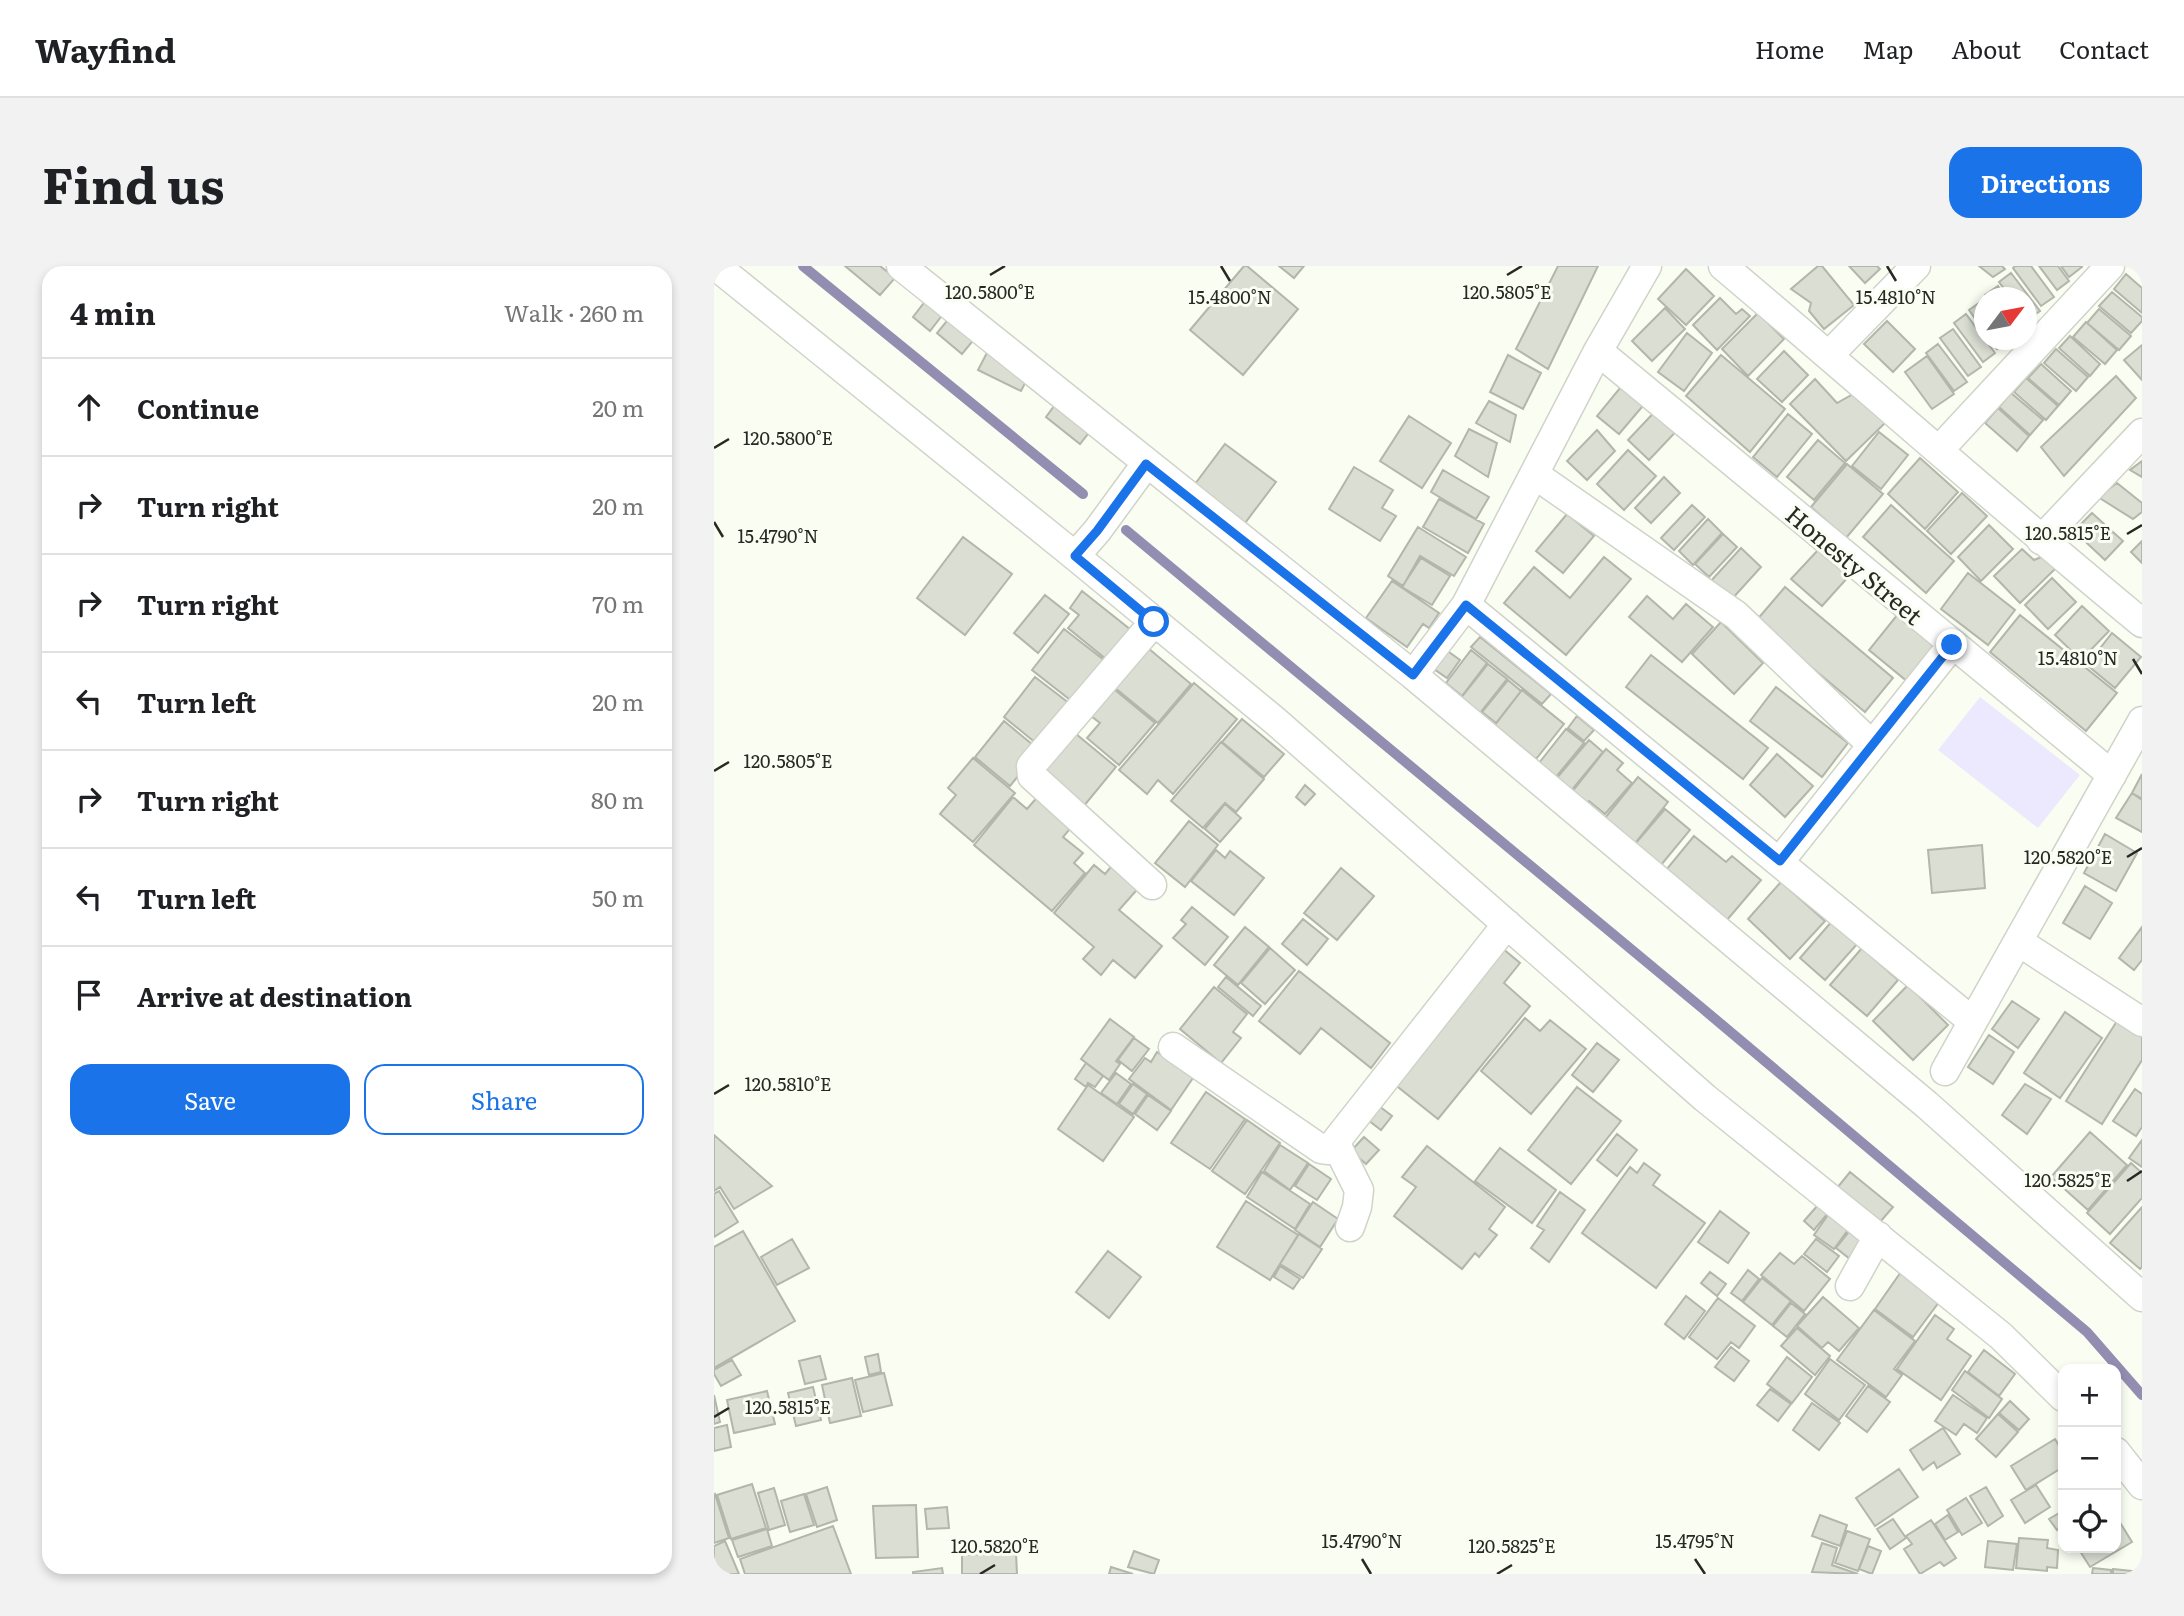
<!DOCTYPE html>
<html lang="en">
<head>
<meta charset="utf-8">
<style>
	:root { --surface:#fff; --page:#f2f2f2; --text:#202124; --muted:#757577; --line:#e0e0e0; --accent:#1a73e8 }
	body { margin:0; font-family:Literata,serif; background:var(--page); color:var(--text) }
	.controls { position:absolute; right:21px; bottom:21px; display:grid; overflow:hidden; border-radius:14px; box-shadow:0 4px 10px #0003 }
	.controls button { width:63px; height:63px; display:grid; place-items:center; padding:0; border:0; border-bottom:2px solid var(--line); background:var(--surface); color:var(--text); font:35px sans-serif }
	.compass { position:absolute; left:1260px; top:21px; width:63px; height:63px; border-radius:50%; background:var(--surface); box-shadow:0 4px 10px #0003; rotate:58deg }
	.stop { position:absolute; width:21px; height:21px; margin:-16px; border:5px solid #1a73e8; border-radius:50%; background:#fff }
	.stop.end { background:#1a73e8; border-color:#fff; box-shadow:0 2px 7px #0008 }
	.list { margin:0; padding:0; list-style:none }
	h2 { display:flex; justify-content:space-between; align-items:center; height:91px; margin:0; padding:0 28px; font-size:30px }
	h2 small { font-size:23px; font-weight:400; color:var(--muted) }
	.list li { display:grid; grid-template-columns:46px 1fr auto; gap:21px; align-items:center; box-sizing:border-box; height:98px; padding:0 28px; border-top:2px solid var(--line) }
	.list b { display:block; font-size:26px; white-space:nowrap }
	.list em { font-size:23px; font-style:normal; color:var(--muted) }
	.actions { display:flex; gap:14px; padding:21px 28px }
	.actions a { flex:1; padding:16px 0; border:2px solid var(--accent); border-radius:21px; text-align:center; font-size:24px; color:var(--accent) }
	.actions .main { background:var(--accent); color:#fff }
	.icon { flex:none; width:38px; height:38px; fill:none; stroke:currentColor; stroke-width:2; stroke-linecap:round; stroke-linejoin:round }
	.map { position:relative; flex:none; width:1428px; height:1308px; overflow:hidden; border-radius:21px }
	header { display:flex; align-items:center; gap:42px; box-sizing:border-box; height:98px; padding:0 35px; background:var(--surface); border-bottom:2px solid var(--line) }
	header strong { font-size:33px }
	nav { display:flex; gap:38px; margin-inline-start:auto; font-size:24px }
	.intro { display:flex; align-items:center; justify-content:space-between; box-sizing:border-box; height:168px; padding:0 42px }
	h1 { margin:0; font-size:49px }
	.button { padding:18px 32px; border-radius:21px; background:var(--accent); color:#fff; font-size:24px; font-weight:700 }
	main { display:flex; gap:42px; padding:0 42px }
	aside { flex:1; background:var(--surface); border-radius:21px; box-shadow:0 4px 10px #0003 }
	.map>svg:first-child { display:block }
	.green { fill:#ece9ff }
	.lines { fill:none; stroke-linecap:round; stroke-linejoin:round }
	.stream { stroke:#938db1; stroke-width:10 }
	.building { fill:#dbded3; stroke:#b3b6ab; stroke-width:2 }
	.minor-casing { stroke:#d0d3c9; stroke-width:31 }
	.minor { stroke:#fff; stroke-width:28 }
	.route { stroke:#1a73e8; stroke-width:9 }
	.ticks { fill:none; stroke:#282925; stroke-width:2.5 }
	.labels { text-anchor:middle; dominant-baseline:central; stroke-width:6; stroke-linejoin:round; paint-order:stroke }
	.street-label { font-size:24px; fill:#282925; stroke:#fafdf2 }
	.ticks-label { font-size:18px; text-anchor:middle; fill:#282925; stroke:#fafdf2; stroke-width:6; stroke-linejoin:round; paint-order:stroke }
</style>
</head>
<body>
<header>
<strong>Wayfind</strong>
<nav><a>Home</a><a>Map</a><a>About</a><a>Contact</a></nav>
</header>
<div class="intro"><h1>Find us</h1><a class="button">Directions</a></div>
<main>
<aside>
<h2>4 min<small>Walk · 260 m</small></h2>
<ul class="list">
<li><svg class="icon" aria-label="ahead" viewBox="0 0 24 24"><path d="M12 20V5M6 11l6-6 6 6"/></svg><div><b>Continue</b></div><em>20 m</em></li>
<li><svg class="icon" aria-label="right" viewBox="0 0 24 24"><path d="M7 20v-9h11M14 6l5 5-5 5"/></svg><div><b>Turn right</b></div><em>20 m</em></li>
<li><svg class="icon" aria-label="right" viewBox="0 0 24 24"><path d="M7 20v-9h11M14 6l5 5-5 5"/></svg><div><b>Turn right</b></div><em>70 m</em></li>
<li><svg class="icon" aria-label="left" viewBox="0 0 24 24"><path d="M17 20v-9H6M10 6l-5 5 5 5"/></svg><div><b>Turn left</b></div><em>20 m</em></li>
<li><svg class="icon" aria-label="right" viewBox="0 0 24 24"><path d="M7 20v-9h11M14 6l5 5-5 5"/></svg><div><b>Turn right</b></div><em>80 m</em></li>
<li><svg class="icon" aria-label="left" viewBox="0 0 24 24"><path d="M17 20v-9H6M10 6l-5 5 5 5"/></svg><div><b>Turn left</b></div><em>50 m</em></li>
<li><svg class="icon" aria-label="arrive" viewBox="0 0 24 24"><path d="M6 21V4h12l-3 4 3 4H6"/></svg><div><b>Arrive at destination</b></div></li>
</ul>
<div class="actions"><a class="main">Save</a><a>Share</a></div>
</aside>
<div class="map">
<svg width="1428" height="1308" viewBox="0 0 1428 1308">
	<rect width="100%" height="100%" fill="#fafdf2"/>
	<path class="green" d="M1266 431 1366 509 1324 562 1224 484Z"/>
	<g class="lines">
		<path class="stream" d="M89 0 369 228
			M412 264 988 742 1373 1066 1428 1129"/>
	</g>
	<path class="building" d="M131 0H166L181 12 166 29Z
		M530 0H533L584 43 529 109 476 64Z
		M565 0H590L580 12Z
		M844 0H884L834 103 802 83Z
		M1104 0H1108L1140 39 1110 63 1095 45 1097 37 1077 23Z
		M1135 0H1163L1166 3 1151 17Z
		M1265 0H1288L1291 3 1279 11Z
		M1301 0H1317L1340 31 1327 40 1299 2Z
		M1325 0H1344L1355 15 1343 24Z
		M1347 0H1367L1368 1 1355 11Z
		M972 3 1000 30 972 59 944 33Z
		M1297 7 1326 45 1313 54 1312 32H1297L1285 16Z
		M1412 8 1428 22V47L1400 23Z
		M1284 20 1292 32H1273L1271 29Z
		M1398 26 1428 51V55L1417 67 1385 40Z
		M216 29 233 43 216 65 199 51Z
		M1006 32 1022 48 1028 43 1036 50 1003 84 979 59Z
		M1268 35 1270 39V65L1255 44Z
		M951 42 971 63 938 95 918 75Z
		M1385 43 1417 70 1405 84 1373 57Z
		M1044 47 1070 73 1034 110 1008 83Z
		M1252 48 1281 87 1269 96 1240 57Z
		M237 50 262 71 248 88 223 67Z
		M1173 55 1201 83 1179 106 1150 78Z
		M1372 56 1403 84 1391 98 1359 71Z
		M1239 63 1267 101 1254 110 1226 72Z
		M973 67 998 87 970 125 944 106Z
		M1356 70 1386 98 1376 110 1345 82Z
		M1277 74H1296L1283 83Z
		M278 77 321 98 307 125 264 104Z
		M1224 78 1253 116 1240 125 1212 87Z
		M1428 79V114L1410 94Z
		M1342 83 1374 111 1362 125 1330 97Z
		M1070 85 1094 109 1068 136 1043 113Z
		M794 89 827 107 809 143 776 126Z
		M1007 89 1071 143 1036 186 972 130Z
		M1213 90 1240 128 1218 143 1191 106Z
		M1327 98 1357 125 1345 139 1314 112Z
		M1402 110 1422 132 1350 210 1327 181Z
		M1312 112 1344 140 1332 154 1300 126Z
		M1101 113 1123 137 1141 127 1171 157 1132 195 1076 138Z
		M911 116 933 135 905 168 883 150Z
		M1297 127 1329 154 1316 169 1285 141Z
		M346 132 381 159 366 178 332 151Z
		M775 135 802 149 796 176 762 157Z
		M948 138 969 158 935 194 914 174Z
		M1284 142 1315 170 1303 185 1271 157Z
		M1074 148 1098 168 1063 211 1039 191Z
		M695 150 737 177 708 222 666 195Z
		M755 163 783 177 774 211 741 190Z
		M883 164 901 185 873 214 853 195Z
		M1165 166 1194 189 1167 223 1138 200Z
		M1104 174 1131 197 1100 234 1073 211Z
		M511 178 562 216 531 257 481 218Z
		M914 184 942 210 910 244 883 218Z
		M1206 192 1244 226 1211 263 1174 228Z
		M1428 195V211L1416 204Z
		M1133 198 1169 228 1132 272 1097 241Z
		M640 201 679 224 668 242 682 250 666 275 615 243Z
		M729 204 775 231 762 253 717 226Z
		M950 211 966 227 937 257 921 242Z
		M1403 217 1428 237V246L1419 253 1384 231Z
		M1248 227 1273 250 1237 288 1213 265Z
		M725 233 770 258 754 287 709 261Z
		M978 239 991 251 960 284 947 272Z
		M1177 239 1240 295 1212 327 1149 271Z
		M1378 247 1409 275 1391 294 1360 265Z
		M853 248 880 270 849 307 822 285Z
		M994 253 1008 267 979 299 965 285Z
		M1275 259 1299 283 1267 315 1244 291Z
		M704 261 752 291 740 310 706 290 689 320 674 310Z
		M1009 268 1023 281 995 311 981 298Z
		M249 271 298 308 251 369 203 332Z
		M1428 275V297L1417 286Z
		M1027 282 1047 301 1017 334 996 316Z
		M1105 283 1135 310 1108 340 1077 313Z
		M1308 283 1320 294 1330 290 1342 302 1306 337 1280 310Z
		M890 291 917 313 852 389 790 337 820 301 856 332Z
		M707 292 736 310 718 339 688 321Z
		M1254 307 1301 344 1274 379 1227 343Z
		M1338 312 1362 336 1334 363 1311 339Z
		M678 315 725 347 715 362 709 358 693 381 652 352Z
		M1071 321 1179 412 1151 446 1042 355Z
		M368 325 422 368 398 398 354 362 365 349 356 342Z
		M331 329 355 348 324 387 300 367Z
		M933 330 959 353 972 338 999 361 968 396 915 351Z
		M1368 340 1395 365 1367 394 1341 369Z
		M1184 348 1222 380 1194 416 1155 384Z
		M1306 349 1403 427 1372 465 1276 386Z
		M1007 356 1049 397 1020 428 978 388Z
		M350 363 395 398 364 440 318 404Z
		M1398 367 1427 391 1401 422 1373 399Z
		M766 371 837 428 828 438 757 381Z
		M428 377 477 418 444 457 395 417Z
		M728 381 746 394 733 412 714 399Z
		M757 384 773 397 748 430 732 417Z
		M937 389 1054 482 1029 513 912 421Z
		M774 398 793 413 766 447 747 432Z
		M321 411 360 441 328 482 290 451Z
		M794 414 807 425 782 457 768 446Z
		M480 417 523 453 459 528 444 514 433 528 405 504Z
		M395 419 441 457 405 499 373 472 386 457 373 447Z
		M1062 421 1134 477 1108 511 1036 455Z
		M808 424 850 458 822 493 781 459Z
		M863 450 880 464 870 475 854 462Z
		M528 453 570 488 550 511 508 476Z
		M290 455 325 484 296 520 261 491Z
		M356 463 402 501 369 541 323 503Z
		M852 463 870 477 842 511 825 497Z
		M875 474 889 486 857 525 842 513Z
		M507 476 550 513 522 546 511 537 489 562 457 535Z
		M892 483 909 497 903 504 918 517 891 548 875 535 872 538 858 526Z
		M1063 488 1099 520 1071 551 1036 519Z
		M259 492 301 527 259 576 226 548 242 529 234 522Z
		M1428 508V533L1418 527Z
		M924 511 954 536 918 581 887 557Z
		M591 519 601 528 591 539 582 531Z
		M1418 527 1428 534V566L1402 552Z
		M326 528 360 558 349 571 369 587 360 597 371 607 338 645 260 579 299 531 313 543Z
		M511 538 527 552 506 576 491 563Z
		M951 543 976 564 947 599 921 578Z
		M475 555 504 579 471 621 441 597Z
		M1391 568 1423 587 1402 625 1370 607Z
		M980 570 1012 596 1018 590 1047 614 1013 654 952 604Z
		M1268 579 1271 622 1218 627 1214 584Z
		M502 584 511 592 516 585 550 612 520 649 477 615Z
		M402 595 428 618 405 644 448 680 421 712 399 694 387 709 369 693 380 681 340 647 380 599 391 608Z
		M627 602 660 630 623 674 590 647Z
		M1067 616 1111 655 1076 693 1034 653Z
		M1371 620 1398 637 1376 673 1349 657Z
		M478 641 514 671 491 699 459 672 472 658 467 654Z
		M589 653 614 673 593 699 568 678Z
		M1119 654 1144 677 1111 714 1086 692Z
		M531 661 555 681 524 719 500 699Z
		M1428 661V694L1420 704 1405 692Z
		M556 682 581 704 551 738 527 717Z
		M788 682 806 697 790 717 816 740 724 853 679 817Z
		M1148 682 1184 714 1153 750 1116 719Z
		M585 705 676 777 657 802 607 762 586 788 545 755Z
		M512 711 547 740 539 750 504 721Z
		M1194 719 1234 759 1199 794 1159 755Z
		M500 721 533 748 519 766 527 772 507 797 466 763Z
		M1298 735 1325 753 1304 782 1278 763Z
		M1351 746 1388 772 1346 832 1310 807Z
		M811 752 826 765 836 754 872 783 817 848 767 805Z
		M396 753 420 771 402 795 406 798 395 814 367 793Z
		M1403 755 1428 770V794L1388 858 1352 835Z
		M1275 769 1300 786 1279 818 1254 801Z
		M420 772 435 783 418 805 404 794Z
		M883 777 905 794 879 826 858 809Z
		M443 786 479 812 457 844 415 813 431 792 437 796Z
		M372 797 389 810 381 821 374 817 372 821 361 813Z
		M402 807 417 818 403 838 387 827Z
		M419 818 433 828 419 848 405 838Z
		M1311 818 1337 833 1313 868 1288 849Z
		M374 819 420 851 389 895 344 863Z
		M863 821 907 855 857 918 814 884Z
		M1421 823 1428 828V861L1422 870 1399 855Z
		M492 826 531 853 496 903 457 877Z
		M434 829 457 845 443 864 421 848Z
		M665 840 678 850 667 864 654 854Z
		M533 854 566 877 531 928 498 905Z
		M1376 866 1413 899 1374 944 1337 911Z
		M903 868 923 884 903 910 883 894Z
		M0 869 58 920 20 943 6 921 0 925Z
		M650 871 665 884 652 898 637 885Z
		M1428 874V901L1415 892Z
		M566 879 594 897 576 924 550 905Z
		M713 880 791 941 775 963 783 969 765 991 761 987 748 1003 680 950 702 921 688 911Z
		M786 882 842 924 818 957 761 915Z
		M930 897 946 909 939 919 991 957 942 1022 868 967 916 901 923 907Z
		M1417 897 1428 907V932L1396 968 1373 947Z
		M595 898 617 913 603 934 581 920Z
		M548 906 596 938 581 963 533 931Z
		M1136 906 1179 941 1166 956 1123 922Z
		M5 925 24 956 0 971V928Z
		M846 926 871 944 835 996 817 982 830 964 823 960Z
		M532 935 584 969 556 1014 503 981Z
		M599 936 624 953 606 981 581 964Z
		M1104 939 1114 947 1100 964 1090 955Z
		M1428 941V1001L1426 1003 1396 977Z
		M1006 945 1035 967 1014 997 984 976Z
		M1116 946 1136 961 1120 983 1100 969Z
		M1138 962 1152 974 1136 993 1122 982Z
		M29 965 81 1055 0 1102V981Z
		M585 968 608 983 589 1012 566 998Z
		M78 973 95 1002 63 1019 47 991Z
		M1102 973 1125 990 1113 1006 1090 988Z
		M394 985 427 1011 395 1052 362 1026Z
		M1066 987 1080 998 1088 990 1116 1013 1090 1045 1047 1009Z
		M566 1000 586 1013 579 1023 560 1011Z
		M1189 1003 1228 1032 1199 1071 1161 1043Z
		M1034 1004 1045 1013 1028 1035 1017 1027Z
		M996 1006 1012 1018 1003 1030 987 1017Z
		M1048 1012 1077 1035 1058 1059 1029 1036Z
		M972 1030 991 1045 970 1073 951 1058Z
		M1109 1031 1145 1062 1125 1085 1114 1076 1108 1082 1083 1060Z
		M1004 1032 1041 1060 1025 1082 1017 1076 1003 1093 975 1071Z
		M1077 1037 1091 1048 1073 1071 1059 1060Z
		M1160 1044 1201 1075 1180 1103 1188 1109 1172 1131 1123 1094Z
		M1221 1049 1240 1063 1233 1073 1257 1090 1227 1134 1183 1103Z
		M1083 1062 1116 1090 1101 1109 1067 1080Z
		M1017 1081 1035 1095 1020 1115 1001 1101Z
		M1270 1084 1301 1108 1285 1130 1254 1106Z
		M164 1088 167 1106 155 1109 151 1091Z
		M106 1090 112 1113 91 1118 85 1095Z
		M1073 1091 1098 1111 1078 1137 1053 1118Z
		M1116 1093 1151 1119 1125 1154 1091 1128Z
		M18 1094 27 1109 7 1120 0 1108V1104Z
		M1251 1105 1288 1133 1275 1152 1238 1124Z
		M170 1107 178 1139 149 1146 141 1114Z
		M138 1112 147 1150 116 1157 108 1119Z
		M1154 1120 1176 1136 1153 1166 1132 1150Z
		M99 1121 107 1154 82 1160 74 1127Z
		M1056 1123 1077 1138 1064 1155 1043 1139Z
		M53 1125 61 1158 20 1167 13 1134Z
		M0 1129 6 1156 0 1158Z
		M1239 1129 1273 1152 1263 1167 1250 1158 1242 1169 1221 1155Z
		M1296 1135 1315 1153 1305 1164 1285 1147Z
		M1098 1137 1126 1157 1105 1184 1079 1164Z
		M1284 1148 1304 1166 1282 1191 1262 1173Z
		M13 1159 17 1181 0 1185V1162Z
		M1229 1162 1246 1188 1223 1202 1220 1196 1209 1204 1196 1184Z
		M1341 1173 1349 1186V1201L1312 1224 1297 1200Z
		M1185 1203 1204 1231 1161 1260 1142 1232Z
		M38 1218 52 1262 17 1273 3 1229Z
		M1322 1219 1336 1241 1311 1257 1297 1234Z
		M113 1221 123 1254 103 1261 92 1228Z
		M1272 1221 1289 1250 1274 1260 1256 1230Z
		M60 1222 71 1259 55 1264 44 1227Z
		M1 1228 15 1272 0 1277V1229Z
		M90 1228 100 1259 76 1266 67 1235Z
		M1252 1232 1268 1257 1248 1269 1233 1244Z
		M202 1239 204 1291 162 1292 159 1240Z
		M233 1241 235 1262 213 1263 211 1243Z
		M1347 1246 1349 1249V1259L1343 1264 1335 1253Z
		M1106 1249 1133 1259 1126 1280 1098 1270Z
		M1234 1249 1244 1266 1231 1274 1221 1258Z
		M1402 1250 1418 1276 1376 1301 1364 1282H1402Z
		M1179 1253 1192 1272 1176 1283 1163 1263Z
		M1217 1254 1242 1292 1230 1300 1226 1296 1206 1308 1190 1283 1198 1278 1192 1270Z
		M119 1260 137 1308H31L26 1293Z
		M53 1263 58 1280 24 1291 18 1274Z
		M1133 1265 1156 1273 1144 1305 1121 1297Z
		M1305 1272 1334 1274 1333 1282 1344 1284 1343 1302 1333 1301V1305L1302 1302Z
		M11 1275 25 1308H0V1280Z
		M1274 1275 1303 1278 1299 1304 1271 1301Z
		M1108 1277 1123 1282 1118 1299 1144 1308 1098 1306Z
		M1154 1280 1167 1285 1158 1308 1145 1303Z
		M420 1285 445 1294 440 1308 414 1301Z
		M302 1287 303 1308H248V1289Z
		M397 1301 419 1308H395Z
		M228 1302 229 1308H199V1306Z
		M1379 1302 1397 1304V1308H1378Z
		M1399 1303 1428 1306V1308H1399Z"/>
	<g class="lines">
		<g class="minor-casing">
			<path id="minor" d="M2 0 361 290 560 454 991 832 1287 1070 1349 1131
				M187 0 699 409 1213 839 1428 1031
				M1009 0C1149 118 1286 240 1428 357
				M884 85 1398 509
				M1115 89 1202 0
				M1225 184 1396 0
				M820 208 1022 349 1157 478
				M1327 274 1428 167
				M361 290 383 265 432 198
				M752 339 1258 755
				M699 409 752 339 884 85 933 0
				M1066 595 1238 379
				M438 619 318 510 317 500 440 356
				M1305 676 1428 756
				M459 781 607 883 615 884 793 658
				M1231 805 1428 455
				M622 878 645 924 643 941 636 961
				M1136 1020 1164 970
				M1402 1186 1428 1219"/>
		</g>
		<use href="#minor" class="minor"/>
	</g>
	<g class="lines">
		<path class="route" d="M440 356 361 290 383 265 432 198 699 409 752 339 1066 595 1238 379"/>
	</g>
	<path class="ticks" d="M507 0 516 15M1173 0 1182 15M276 9 291 0M793 9 808 0M0 182 15 173M0 256 9 271M1413 268 1428 259M1419 393 1428 408M0 505 15 496M1413 591 1428 582M0 828 15 819M1413 915 1428 905M0 1151 15 1142M648 1293 657 1308M981 1293 991 1308M266 1308 281 1299M783 1308 798 1299"/>
	<g class="labels">
		<g class="street-label">
			<text transform="translate(1141 298) rotate(40)">Honesty Street</text>
		</g>
	</g>
	<g class="ticks-label">
		<text x="276" y="33">120.5800°E</text>
		<text x="793" y="33">120.5805°E</text>
		<text x="516" y="38">15.4800°N</text>
		<text x="1182" y="38">15.4810°N</text>
		<text x="74" y="179">120.5800°E</text>
		<text x="1354" y="274">120.5815°E</text>
		<text x="64" y="277">15.4790°N</text>
		<text x="1364" y="399">15.4810°N</text>
		<text x="74" y="502">120.5805°E</text>
		<text x="1354" y="598">120.5820°E</text>
		<text x="74" y="825">120.5810°E</text>
		<text x="1354" y="921">120.5825°E</text>
		<text x="74" y="1148">120.5815°E</text>
		<text x="648" y="1282">15.4790°N</text>
		<text x="981" y="1282">15.4795°N</text>
		<text x="281" y="1287">120.5820°E</text>
		<text x="798" y="1287">120.5825°E</text>
	</g>
</svg>
<div class="controls">
<button>+</button>
<button>−</button>
<button><svg class="icon" aria-label="locate" viewBox="0 0 24 24"><circle cx="12" cy="12" r="6"/><path d="M12 2v4M12 18v4M2 12h4M18 12h4"/></svg></button>
</div>
<svg class="compass" viewBox="-18 -18 36 36"><path d="M0-13l5 13h-10z" fill="#e53935"/><path d="M0 13l5-13h-10z" fill="#757577"/></svg>
<div class="stop" style="left:440px;top:356px"></div>
<div class="stop end" style="left:1238px;top:379px"></div>
</div>
</main>
</body>
</html>
